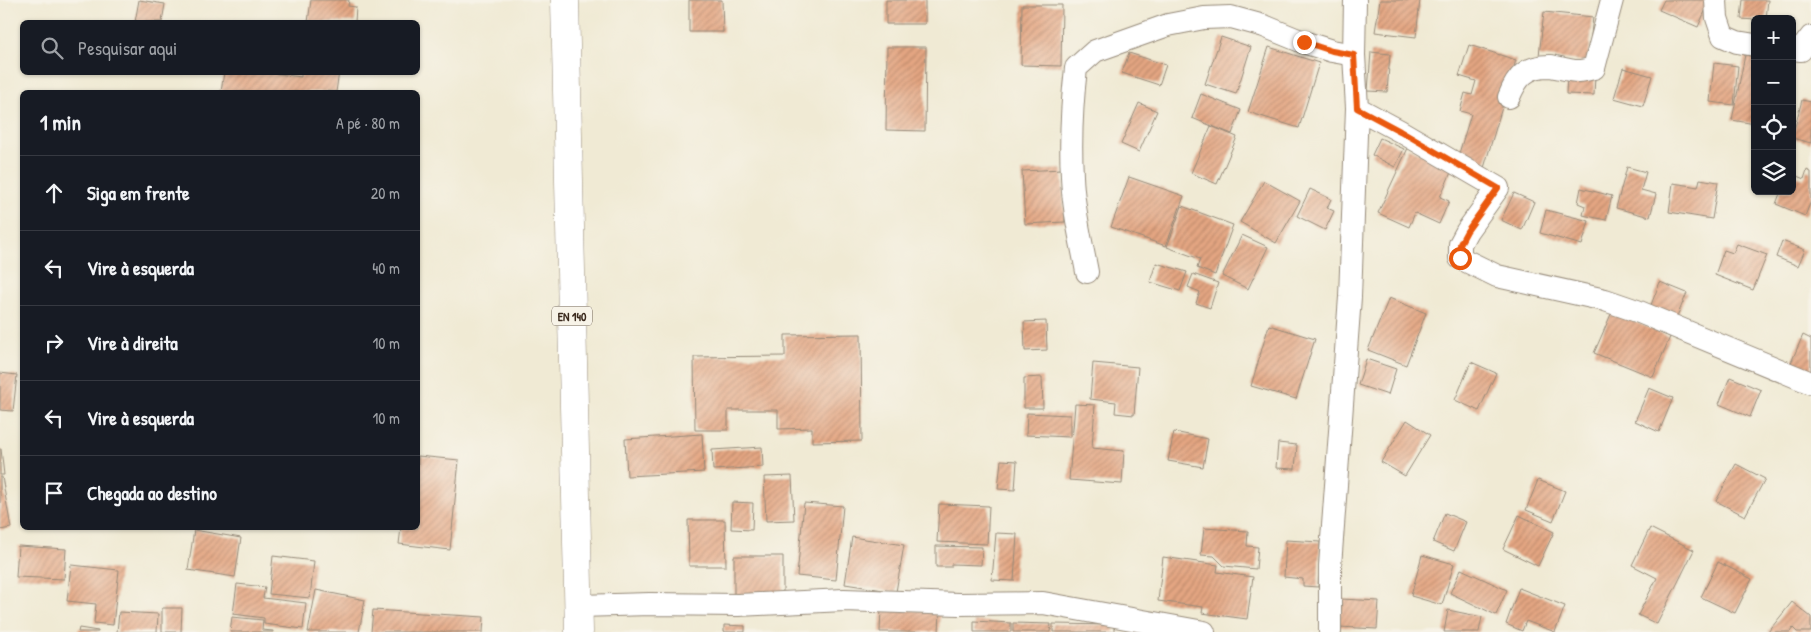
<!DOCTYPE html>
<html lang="pt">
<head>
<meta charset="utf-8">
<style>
	:root { --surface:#171b24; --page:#242831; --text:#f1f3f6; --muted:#9ea1a6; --line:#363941 }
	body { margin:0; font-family:"Patrick Hand",sans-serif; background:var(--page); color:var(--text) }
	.controls { position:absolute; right:15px; top:15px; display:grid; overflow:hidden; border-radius:8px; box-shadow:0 1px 4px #0004 }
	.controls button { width:45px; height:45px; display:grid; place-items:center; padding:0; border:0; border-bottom:1px solid var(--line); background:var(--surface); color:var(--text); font:25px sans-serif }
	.stop { position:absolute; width:15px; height:15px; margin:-11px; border:4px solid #ea580c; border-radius:50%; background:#fff }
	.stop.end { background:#ea580c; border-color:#fff; box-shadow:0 1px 5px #0008 }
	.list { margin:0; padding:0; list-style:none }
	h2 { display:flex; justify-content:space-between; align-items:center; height:65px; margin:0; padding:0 20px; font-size:21px }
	h2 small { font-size:16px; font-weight:400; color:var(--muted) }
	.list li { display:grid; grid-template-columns:32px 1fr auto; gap:15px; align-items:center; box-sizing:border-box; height:75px; padding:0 20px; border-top:1px solid var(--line) }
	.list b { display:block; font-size:19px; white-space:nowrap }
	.list em { font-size:16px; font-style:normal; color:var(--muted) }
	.icon { flex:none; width:28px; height:28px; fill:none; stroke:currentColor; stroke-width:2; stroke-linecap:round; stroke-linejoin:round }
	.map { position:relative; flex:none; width:1811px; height:632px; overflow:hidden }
	.search { position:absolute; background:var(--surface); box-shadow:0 1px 4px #0004; left:20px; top:20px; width:400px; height:55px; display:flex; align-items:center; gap:12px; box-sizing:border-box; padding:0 18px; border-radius:8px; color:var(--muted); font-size:19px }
	.panel { position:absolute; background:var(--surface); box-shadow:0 1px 4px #0004; left:20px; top:90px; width:400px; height:440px; border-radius:8px }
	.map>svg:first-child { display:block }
	.building { fill:url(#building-hatch) }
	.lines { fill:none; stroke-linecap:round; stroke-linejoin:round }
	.street-casing { stroke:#968a79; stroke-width:24 }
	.primary-casing { stroke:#968a79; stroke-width:29 }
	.street { stroke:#fff; stroke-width:22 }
	.primary { stroke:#fff; stroke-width:28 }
	.route { stroke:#ea580c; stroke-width:6 }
	.labels { text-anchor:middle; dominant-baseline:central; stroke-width:4.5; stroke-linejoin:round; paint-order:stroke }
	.shield { fill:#f7f3e8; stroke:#73665b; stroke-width:1 }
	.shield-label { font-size:12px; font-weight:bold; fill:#3b2a1e }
</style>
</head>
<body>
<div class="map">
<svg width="1811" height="632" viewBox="0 0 1811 632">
	<defs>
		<pattern id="building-hatch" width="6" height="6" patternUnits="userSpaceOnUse" patternTransform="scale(1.25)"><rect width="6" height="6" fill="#e4a682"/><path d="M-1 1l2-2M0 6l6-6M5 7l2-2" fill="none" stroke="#ba876a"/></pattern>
	</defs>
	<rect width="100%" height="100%" fill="#f7f3e8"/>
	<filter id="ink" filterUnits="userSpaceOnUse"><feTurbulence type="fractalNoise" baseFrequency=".02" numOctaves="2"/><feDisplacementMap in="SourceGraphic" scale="10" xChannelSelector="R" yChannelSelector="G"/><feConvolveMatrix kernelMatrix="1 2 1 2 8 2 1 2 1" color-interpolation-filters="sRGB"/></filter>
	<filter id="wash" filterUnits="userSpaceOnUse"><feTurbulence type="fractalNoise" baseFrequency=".0096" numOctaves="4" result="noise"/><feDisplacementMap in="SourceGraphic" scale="20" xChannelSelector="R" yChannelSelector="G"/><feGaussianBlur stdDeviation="1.12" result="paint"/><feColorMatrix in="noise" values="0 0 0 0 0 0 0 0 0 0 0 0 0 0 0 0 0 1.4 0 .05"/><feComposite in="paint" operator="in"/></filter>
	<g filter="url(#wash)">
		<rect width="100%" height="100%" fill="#f0ead4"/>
		<g id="blocks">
			<path class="building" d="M139 0 165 4 162 22H135Z
				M311 0H349L348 6 356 7 355 22H308Z
				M689 0H722L723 32H689Z
				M886 0H925V24H886Z
				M1380 0H1420L1416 37 1375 32Z
				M1664 0H1710L1698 27 1659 10Z
				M1743 0H1768L1766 19H1755V20L1741 19Z
				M1022 5H1062L1061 66 1021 65Z
				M1544 12 1593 17 1588 62 1539 56Z
				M1221 37 1251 47 1236 94 1205 84Z
				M1469 45 1516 60 1484 168 1457 160 1471 114 1460 111 1465 93 1472 95 1476 81 1459 76Z
				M887 47H926L925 131 886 130Z
				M1269 47 1319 63 1299 128 1248 112Z
				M1371 52 1390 54 1387 92 1368 91Z
				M1129 53 1166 65 1159 85 1122 73Z
				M1745 55 1755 57V124L1732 120Z
				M1714 63 1738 66 1734 105 1710 102Z
				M1623 68 1652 76 1643 106 1614 98Z
				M224 72H266L301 77V72H339L336 92 325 91V92H221Z
				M1567 75 1595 76 1594 95 1566 94Z
				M1201 94 1241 110 1232 134 1192 118Z
				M1802 100 1811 102V143L1792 138Z
				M1139 103 1157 111 1139 152 1121 144Z
				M1211 126 1237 137 1217 184 1191 173Z
				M1380 138 1404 149 1395 167 1372 155Z
				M1408 148 1453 168 1440 197 1449 201 1439 224 1415 213 1409 227 1378 213Z
				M1627 167 1646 172 1641 190 1656 194 1650 217 1616 208Z
				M1062 169 1065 222 1025 224 1022 171Z
				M1807 170 1811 172V201L1805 216 1776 204 1781 191H1792V174L1804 179Z
				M1129 177 1184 196 1166 246 1111 227Z
				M1700 179 1718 182 1712 219 1669 212 1673 183 1698 187Z
				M1264 181 1300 201 1276 243 1240 222Z
				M1581 188 1612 196 1606 220 1583 215 1585 206 1578 203Z
				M1310 189 1331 199 1327 208 1334 211 1325 230 1297 216Z
				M1514 193 1534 202 1522 230 1501 220Z
				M1182 206 1233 225 1215 275 1197 268 1200 259 1167 247Z
				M1546 210 1589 221 1582 245 1540 233Z
				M1242 235 1268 247 1248 289 1222 276Z
				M1782 241 1805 250 1798 266 1776 257Z
				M1737 244 1767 255 1753 290 1715 275 1724 250 1733 253Z
				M1156 263 1187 272 1180 291 1150 282Z
				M1193 274 1218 283 1210 308 1196 303 1200 292 1188 287Z
				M1660 282 1687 293 1675 321 1649 310Z
				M1389 298 1426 313 1406 365 1368 350Z
				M1612 312 1670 337 1653 377 1594 353Z
				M1046 321 1047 350 1025 351 1024 322Z
				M1269 325 1315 339 1296 399 1251 386Z
				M861 334 862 441 812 442V428L778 429V410H728V430H695L694 357 785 356V335Z
				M1803 335 1811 339V374L1790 365Z
				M1366 359 1396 369 1388 395 1358 385Z
				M1471 362 1496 373 1479 411 1455 400Z
				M1093 363 1138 367 1134 415 1115 413 1116 402 1090 399Z
				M0 373 17 375 13 411 0 410Z
				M1042 377 1043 408H1024V378Z
				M1730 377 1761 390 1750 417 1719 404Z
				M1649 388 1673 398 1659 432 1635 421Z
				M1075 404 1095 405 1092 448 1124 451 1122 484 1069 480Z
				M1027 413 1070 415V437L1026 435Z
				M1407 420 1430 435 1405 476 1381 462Z
				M1174 432 1208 439 1203 467 1168 461Z
				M702 434 704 472 627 476 625 439Z
				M1278 443 1297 445 1295 469 1276 468Z
				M762 447 763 467 713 470 712 450Z
				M0 449H1L4 475H0Z
				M418 456 459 460 450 550 399 544 401 528H418Z
				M1001 460 1017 461 1015 490 998 489Z
				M1736 464 1765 479 1745 516 1716 501Z
				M792 476 794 520 766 521 764 477Z
				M0 477H2L11 528 0 530Z
				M1538 480 1565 491 1553 521 1526 510Z
				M732 502 753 503 752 530 731 529Z
				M804 503 843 506 836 580 797 576Z
				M939 504 989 506 987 544 937 542Z
				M1445 513 1466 522 1454 551 1433 542Z
				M1519 515 1554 532 1538 566 1503 549Z
				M688 520H725L726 566H689Z
				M1204 528 1248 531 1247 546 1258 547 1256 569 1224 566 1214 556 1201 555Z
				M1650 528 1694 550 1657 624 1638 615 1657 578 1632 565Z
				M194 530 241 538 235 577 188 570Z
				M996 533 1017 534 1014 581 992 580Z
				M852 537 904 545 896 592 845 584Z
				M1286 540 1320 542 1318 587 1303 586V579L1284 577Z
				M18 546 66 549 64 579 16 577Z
				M936 546 982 547 981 565 951 564V567H936Z
				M1422 555 1454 564 1442 605 1411 596Z
				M273 556 314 561 310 598 269 594Z
				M734 556H783V598H734Z
				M1163 557 1218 565 1217 572 1253 577 1247 619 1202 613 1203 607 1158 601Z
				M1718 562 1752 579 1735 613 1701 597Z
				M71 565 119 570 113 625 94 623 96 604 67 601Z
				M1461 569 1507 590 1496 615 1450 593Z
				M237 584 265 587 263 598 306 603 303 629 264 624V618L233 614Z
				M1519 588 1565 606 1555 632 1526 621 1522 631 1506 624Z
				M316 590 365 600 359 632H308Z
				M1341 599 1379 601 1377 629 1339 627Z
				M1792 602 1811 617V632H1797L1793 628 1790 632H1768Z
				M162 608H182L181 632H162Z
				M881 608 940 612 939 632H880Z
				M373 610 484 617 483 632H371Z
				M1448 610 1482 617 1479 632H1444Z
				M119 612 158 614 157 632H117Z
				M232 617 263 620 262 630 273 631V632H230Z
				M974 621 1011 623V632H974Z
				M1013 623 1051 624 1050 632H1013Z
				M1053 624 1114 625V632H1053Z
				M724 625 745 626V632H724Z
				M79 628 98 631V632H78Z"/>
		</g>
	</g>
	<g filter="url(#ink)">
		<use href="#blocks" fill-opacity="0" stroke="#968a79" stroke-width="1"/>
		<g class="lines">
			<g class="street-casing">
				<path id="street" d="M1716 0 1717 18 1723 36 1737 42 1755 45
					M1792 49 1801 50 1811 37
					M1509 97C1517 77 1526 66 1550 66 1559 67 1569 71 1578 71 1583 71 1589 69 1594 68L1612 0
					M1357 108 1400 131 1498 188 1467 231 1460 244V258L1497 276 1605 300 1637 311 1811 383
					M1087 272C1081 240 1073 208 1072 176 1070 140 1072 103 1076 68L1095 51 1168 25 1204 18 1231 17 1264 26 1303 42 1332 51 1354 55
					M579 606 650 604 738 605 844 600 958 604 1043 603 1204 632
					M1330 632V566L1350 297 1357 108 1354 55 1355 0"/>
			</g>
			<g class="primary-casing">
				<path id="primary" d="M565 0 579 632"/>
			</g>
			<use href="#street" class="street"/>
			<use href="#primary" class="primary"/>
		</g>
	</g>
	<g class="lines" filter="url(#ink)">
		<path class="route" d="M1304 42 1332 51 1354 55 1357 108 1400 131 1498 188 1467 231 1460 244V258"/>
	</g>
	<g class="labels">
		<rect class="shield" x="552" y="306.5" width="40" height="19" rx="4"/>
		<g class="shield-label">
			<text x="572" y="316">EN 140</text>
		</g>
	</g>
</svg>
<div class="controls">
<button>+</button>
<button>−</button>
<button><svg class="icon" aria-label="locate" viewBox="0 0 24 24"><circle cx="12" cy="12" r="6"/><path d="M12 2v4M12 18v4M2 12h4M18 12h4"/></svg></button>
<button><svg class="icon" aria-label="layers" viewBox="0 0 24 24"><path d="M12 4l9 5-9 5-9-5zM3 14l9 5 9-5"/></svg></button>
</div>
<div class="stop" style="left:1460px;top:258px"></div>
<div class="stop end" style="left:1304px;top:42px"></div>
<div class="search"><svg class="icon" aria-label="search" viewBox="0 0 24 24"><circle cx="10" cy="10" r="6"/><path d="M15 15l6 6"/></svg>Pesquisar aqui</div>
<section class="panel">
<h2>1 min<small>A pé · 80 m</small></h2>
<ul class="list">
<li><svg class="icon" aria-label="ahead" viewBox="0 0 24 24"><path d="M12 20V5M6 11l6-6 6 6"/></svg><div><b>Siga em frente</b></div><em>20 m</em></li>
<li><svg class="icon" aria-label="left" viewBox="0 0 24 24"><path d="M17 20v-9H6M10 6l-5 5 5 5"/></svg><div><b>Vire à esquerda</b></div><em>40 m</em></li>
<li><svg class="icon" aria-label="right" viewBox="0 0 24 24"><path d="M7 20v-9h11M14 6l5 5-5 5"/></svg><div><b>Vire à direita</b></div><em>10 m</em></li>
<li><svg class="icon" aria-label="left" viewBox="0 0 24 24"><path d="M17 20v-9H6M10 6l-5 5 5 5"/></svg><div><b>Vire à esquerda</b></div><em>10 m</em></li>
<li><svg class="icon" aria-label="arrive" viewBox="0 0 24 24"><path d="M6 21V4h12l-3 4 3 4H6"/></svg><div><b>Chegada ao destino</b></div></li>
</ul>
</section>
</div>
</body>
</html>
